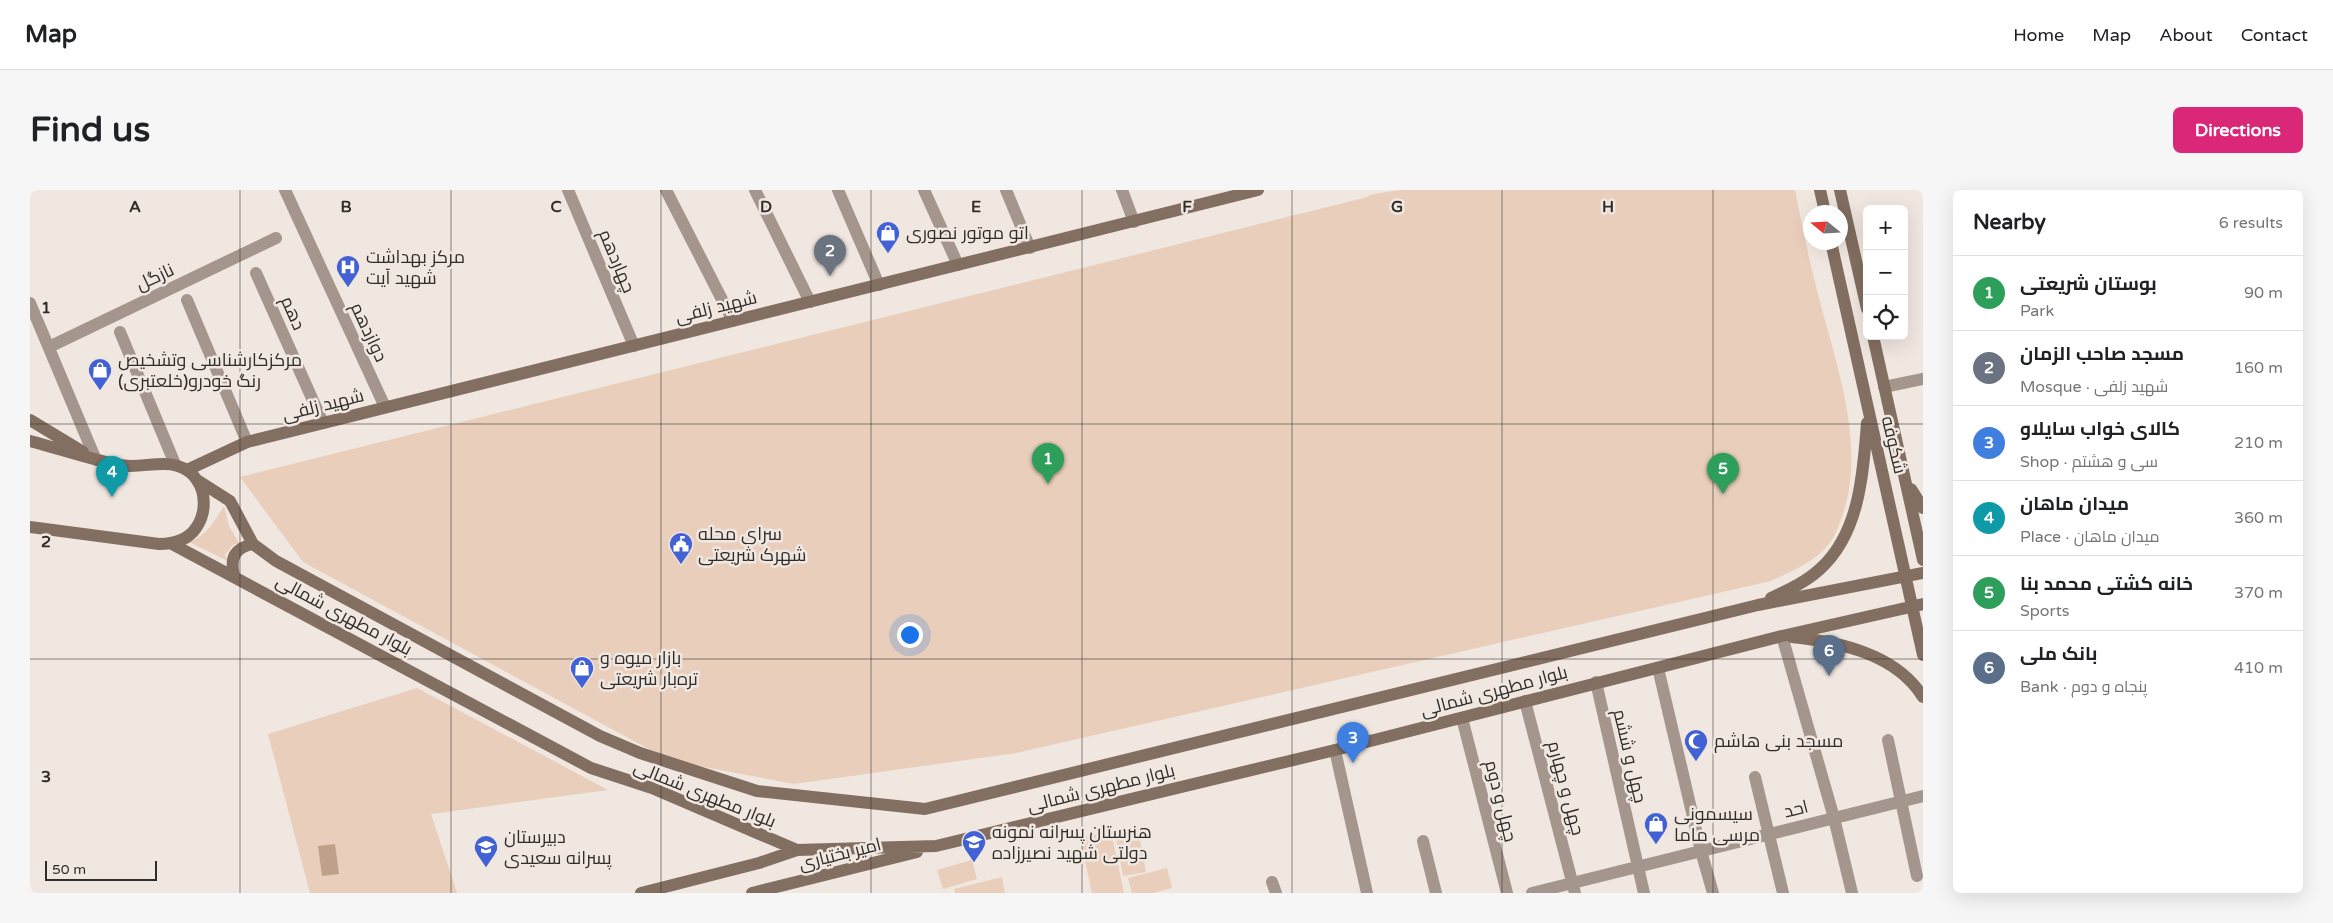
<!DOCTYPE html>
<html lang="en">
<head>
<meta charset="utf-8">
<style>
	:root { --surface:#fff; --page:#f6f6f6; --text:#202124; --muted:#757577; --line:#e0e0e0; --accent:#db2777 }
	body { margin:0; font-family:"Varela Round",Cairo,sans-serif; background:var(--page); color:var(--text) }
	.controls { position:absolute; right:15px; top:15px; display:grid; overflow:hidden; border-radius:8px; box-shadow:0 5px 20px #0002 }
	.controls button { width:45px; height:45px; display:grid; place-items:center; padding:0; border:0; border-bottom:1px solid var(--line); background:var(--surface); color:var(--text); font:25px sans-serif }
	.compass { position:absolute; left:1773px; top:15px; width:45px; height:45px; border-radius:50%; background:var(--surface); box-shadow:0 5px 20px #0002; rotate:288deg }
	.scale { position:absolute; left:15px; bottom:12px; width:112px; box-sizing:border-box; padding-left:5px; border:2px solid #2f2c29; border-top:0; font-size:14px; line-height:18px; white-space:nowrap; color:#2f2c29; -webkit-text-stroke:4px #f0e7e0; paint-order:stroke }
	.you { position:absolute; left:879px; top:444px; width:18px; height:18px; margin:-12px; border:4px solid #fff; border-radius:50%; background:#1a73e8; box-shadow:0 0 0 8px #1a73e833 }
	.badge { display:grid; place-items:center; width:32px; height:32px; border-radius:50%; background:var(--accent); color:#fff; font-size:16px; font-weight:700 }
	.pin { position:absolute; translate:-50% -41px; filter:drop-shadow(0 1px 2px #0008) }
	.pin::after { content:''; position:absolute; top:26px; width:18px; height:15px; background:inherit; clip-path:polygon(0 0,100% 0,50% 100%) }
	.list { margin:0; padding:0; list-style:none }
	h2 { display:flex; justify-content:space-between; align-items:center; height:65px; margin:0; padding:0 20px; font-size:21px }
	h2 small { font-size:16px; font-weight:400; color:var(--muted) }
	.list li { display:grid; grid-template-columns:32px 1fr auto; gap:15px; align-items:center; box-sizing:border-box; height:75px; padding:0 20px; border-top:1px solid var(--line) }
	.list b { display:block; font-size:19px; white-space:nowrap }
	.list p { margin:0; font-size:16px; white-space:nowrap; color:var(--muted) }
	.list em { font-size:16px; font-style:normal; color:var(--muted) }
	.icon { flex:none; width:28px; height:28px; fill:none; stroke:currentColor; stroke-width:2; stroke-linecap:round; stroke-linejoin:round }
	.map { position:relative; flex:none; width:1893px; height:703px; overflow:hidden; border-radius:8px }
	header { display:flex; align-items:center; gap:30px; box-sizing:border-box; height:70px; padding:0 25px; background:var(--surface); border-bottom:1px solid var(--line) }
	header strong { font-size:24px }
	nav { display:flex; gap:28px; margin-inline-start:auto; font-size:18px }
	.intro { display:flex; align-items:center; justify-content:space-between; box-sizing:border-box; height:120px; padding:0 30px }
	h1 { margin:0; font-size:35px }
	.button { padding:12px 22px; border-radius:8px; background:var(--accent); color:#fff; font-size:18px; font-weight:700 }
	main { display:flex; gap:30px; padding:0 30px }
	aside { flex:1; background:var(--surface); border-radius:8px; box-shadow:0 5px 20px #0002 }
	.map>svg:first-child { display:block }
	.green { fill:#e8cebb }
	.water { fill:#bfa18a }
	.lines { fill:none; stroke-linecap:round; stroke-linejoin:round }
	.minor { stroke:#a4968d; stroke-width:12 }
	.tertiary { stroke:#a4968d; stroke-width:12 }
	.secondary { stroke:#836f61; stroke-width:12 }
	.grid { fill:none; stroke:#2f2c29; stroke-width:1; stroke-opacity:0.55 }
	.labels { text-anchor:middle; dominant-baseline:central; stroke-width:5; stroke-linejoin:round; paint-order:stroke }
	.poi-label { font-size:18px; fill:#2f2c29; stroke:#f0e7e0; text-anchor:start }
	.street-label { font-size:18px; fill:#2f2c29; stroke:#f0e7e0 }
	.grid-label { font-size:16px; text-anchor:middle; font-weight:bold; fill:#2f2c29; stroke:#f0e7e0; stroke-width:5; stroke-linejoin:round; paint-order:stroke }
</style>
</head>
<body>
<header>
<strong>Map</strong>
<nav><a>Home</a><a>Map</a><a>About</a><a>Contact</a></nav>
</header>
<div class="intro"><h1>Find us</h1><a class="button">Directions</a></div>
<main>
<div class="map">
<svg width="1893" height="703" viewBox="0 0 1893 703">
	<rect width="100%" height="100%" fill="#f0e7e0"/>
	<path class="green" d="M1371 0H1765C1772 35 1779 70 1788 104 1806 175 1837 255 1812 327 1808 337 1805 347 1798 355 1783 373 1762 381 1741 391L986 563 764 594 648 572 615 557 273 372 210 287 1334 8 1343 4Z
		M194 316 199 336 210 355 204 354 195 365 198 371 159 352C176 347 185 330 194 316Z
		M387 498 578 600 401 624 427 703H280L238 544Z
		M1108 638 1116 682 1093 686 1085 643Z
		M1081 641 1094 703H1062L1050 648Z
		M942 670 947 689 913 699 907 680Z
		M1137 678 1142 698 1123 703H1102L1098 688Z
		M972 687 975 703H925L924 699Z"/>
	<path class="water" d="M305 654 309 684 292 686 288 656Z"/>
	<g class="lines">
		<path class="minor" d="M255 0 355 217
			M538 0 604 156
			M636 0 703 131
			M725 0 780 112
			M808 0 849 95
			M894 0 928 75
			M976 0 1000 58
			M226 83 293 233
			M157 110 217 252
			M0 113 66 270
			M90 142 145 274
			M19 157 246 48
			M1752 446 1804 628 1822 703
			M1628 478 1671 661 1683 703
			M1566 492 1614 703
			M1495 511 1545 703
			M1432 528 1477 703
			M1858 550 1887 686
			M1305 560 1337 703
			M1725 587 1753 703
			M1393 651 1406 703
			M1242 692 1246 703"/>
		<path class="tertiary" d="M1092 0 1104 32
			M1854 197 1893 189
			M1502 703 1893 606"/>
		<path class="secondary" d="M1790 0 1795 22
			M1810 0 1837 119
			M1801 52 1893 465
			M1843 146 1893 370
			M0 230 53 262
			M0 251C30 259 59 269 89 275 115 280 141 264 163 285 168 291 172 298 173 305 175 317 173 328 166 338 157 351 143 354 129 354L0 337
			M157 280 217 252 1228 0
			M167 290 200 311 223 354 246 371 570 546 610 563 727 601 895 619 1728 415 1893 383
			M1881 299 1893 318
			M142 354 561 578 622 598 767 660 906 656 1305 560 1752 446 1893 414
			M204 386C200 368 204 358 223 354
			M1741 408C1758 400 1776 392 1790 379 1830 343 1833 283 1837 233
			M1762 447C1810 452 1866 464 1893 507
			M611 703 729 673 767 660
			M722 703 887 662"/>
	</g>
	<path class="grid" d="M210 0V703M421 0V703M631 0V703M841 0V703M1052 0V703M1262 0V703M1472 0V703M1683 0V703M0 234H1893M0 469H1893"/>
	<defs>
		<g id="shop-pin" transform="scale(1.25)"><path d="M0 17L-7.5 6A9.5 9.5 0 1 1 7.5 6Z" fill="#4161d4" stroke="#f0e7e0"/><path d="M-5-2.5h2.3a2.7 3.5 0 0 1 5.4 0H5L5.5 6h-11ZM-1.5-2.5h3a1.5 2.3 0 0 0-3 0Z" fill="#fff"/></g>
		<g id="hospital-pin" transform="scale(1.25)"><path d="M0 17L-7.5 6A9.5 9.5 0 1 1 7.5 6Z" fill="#4161d4" stroke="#f0e7e0"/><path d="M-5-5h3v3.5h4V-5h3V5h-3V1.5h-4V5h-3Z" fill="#fff"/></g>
		<g id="civic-pin" transform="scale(1.25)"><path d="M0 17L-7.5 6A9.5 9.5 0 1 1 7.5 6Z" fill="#4161d4" stroke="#f0e7e0"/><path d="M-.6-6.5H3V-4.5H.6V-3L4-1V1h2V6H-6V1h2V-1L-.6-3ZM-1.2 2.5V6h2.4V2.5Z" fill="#fff"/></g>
		<g id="mosque-pin" transform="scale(1.25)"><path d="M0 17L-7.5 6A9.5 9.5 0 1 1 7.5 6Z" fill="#4161d4" stroke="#f0e7e0"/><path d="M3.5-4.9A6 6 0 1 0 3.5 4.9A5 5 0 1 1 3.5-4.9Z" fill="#fff"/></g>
		<g id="school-pin" transform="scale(1.25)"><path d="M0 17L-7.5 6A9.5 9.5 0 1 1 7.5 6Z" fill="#4161d4" stroke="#f0e7e0"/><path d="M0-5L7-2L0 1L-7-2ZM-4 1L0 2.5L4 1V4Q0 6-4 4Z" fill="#fff"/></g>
	</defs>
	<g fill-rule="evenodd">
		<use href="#shop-pin" x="858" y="43"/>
		<use href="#hospital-pin" x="318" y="77"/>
		<use href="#shop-pin" x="70" y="180"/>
		<use href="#civic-pin" x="651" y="354"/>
		<use href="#shop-pin" x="552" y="478"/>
		<use href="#mosque-pin" x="1666" y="551"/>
		<use href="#shop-pin" x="1626" y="634"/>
		<use href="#school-pin" x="944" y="652"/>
		<use href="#school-pin" x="456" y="657"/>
	</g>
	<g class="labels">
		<g class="poi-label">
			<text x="876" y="43">اتو موتور نصوری</text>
			<text x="336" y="67">مرکز بهداشت<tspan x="336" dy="21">شهید آیت</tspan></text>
			<text x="88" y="170">مرکزکارشناسی وتشخیص<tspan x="88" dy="21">رنگ خودرو(خلعتبری)</tspan></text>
			<text x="668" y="344">سرای محله<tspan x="668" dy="21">شهرک شریعتی</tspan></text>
			<text x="570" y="468">بازار میوه و<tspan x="570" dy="21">تره‌بار شریعتی</tspan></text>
			<text x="1684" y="551">مسجد بنی هاشم</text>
			<text x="1644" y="624">سیسمونی<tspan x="1644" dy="21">مرسی ماما</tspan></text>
			<text x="962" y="642">هنرستان پسرانه نمونه<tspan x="962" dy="21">دولتی شهید نصیرزاده</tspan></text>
			<text x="474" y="647">دبیرستان<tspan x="474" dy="21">پسرانه سعیدی</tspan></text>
		</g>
		<g class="street-label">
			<text transform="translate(587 71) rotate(67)">چهاردهم</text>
			<text transform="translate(125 87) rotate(-25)">نازگل</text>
			<text transform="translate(686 117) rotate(-14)">شهید زلفی</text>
			<text transform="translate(263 123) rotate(66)">دهم</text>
			<text transform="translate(339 142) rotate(65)">دوازدهم</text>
			<text transform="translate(293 215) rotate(-14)">شهید زلفی</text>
			<text transform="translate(1864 255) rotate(77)">شکوفه</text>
			<text transform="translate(314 425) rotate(28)">بلوار مطهری شمالی</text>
			<text transform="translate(1464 501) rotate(-15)">بلوار مطهری شمالی</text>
			<text transform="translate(1600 566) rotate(77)">چهل و ششم</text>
			<text transform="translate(1071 598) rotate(-14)">بلوار مطهری شمالی</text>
			<text transform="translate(1536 598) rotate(75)">چهل و چهارم</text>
			<text transform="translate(675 604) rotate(22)">بلوار مطهری شمالی</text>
			<text transform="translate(1471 611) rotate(76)">چهل و دوم</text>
			<text transform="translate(1766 619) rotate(-14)">احد</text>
			<text transform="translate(810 664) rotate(-14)">امیر بختیاری</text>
		</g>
	</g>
	<g class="grid-label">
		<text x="105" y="22">A</text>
		<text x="316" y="22">B</text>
		<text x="526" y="22">C</text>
		<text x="736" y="22">D</text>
		<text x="946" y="22">E</text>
		<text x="1157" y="22">F</text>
		<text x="1367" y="22">G</text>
		<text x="1578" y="22">H</text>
		<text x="16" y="123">1</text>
		<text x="16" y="357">2</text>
		<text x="16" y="592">3</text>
	</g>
</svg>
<div class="controls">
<button>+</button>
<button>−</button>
<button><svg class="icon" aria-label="locate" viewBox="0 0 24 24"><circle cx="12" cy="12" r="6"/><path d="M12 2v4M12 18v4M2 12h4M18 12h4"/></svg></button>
</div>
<svg class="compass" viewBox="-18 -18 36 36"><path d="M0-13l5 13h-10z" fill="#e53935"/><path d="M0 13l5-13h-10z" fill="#757577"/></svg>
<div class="scale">50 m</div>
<div class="you"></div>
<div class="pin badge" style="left:1018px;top:294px;background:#2e9e5b">1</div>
<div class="pin badge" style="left:800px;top:86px;background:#6b7280">2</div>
<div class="pin badge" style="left:1323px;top:573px;background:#3f7fe0">3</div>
<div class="pin badge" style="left:82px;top:307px;background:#0f9aa8">4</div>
<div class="pin badge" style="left:1693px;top:304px;background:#2e9e5b">5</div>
<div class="pin badge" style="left:1799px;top:486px;background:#5c6f8a">6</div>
</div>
<aside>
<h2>Nearby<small>6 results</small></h2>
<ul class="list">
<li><span class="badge" style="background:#2e9e5b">1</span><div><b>بوستان شریعتی</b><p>Park</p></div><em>90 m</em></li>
<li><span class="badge" style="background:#6b7280">2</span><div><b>مسجد صاحب الزمان</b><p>Mosque · شهید زلفی</p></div><em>160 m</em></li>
<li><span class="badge" style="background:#3f7fe0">3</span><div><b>کالای خواب سایلاو</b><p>Shop · سی و هشتم</p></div><em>210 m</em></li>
<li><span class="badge" style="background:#0f9aa8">4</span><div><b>میدان ماهان</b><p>Place · میدان ماهان</p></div><em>360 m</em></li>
<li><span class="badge" style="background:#2e9e5b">5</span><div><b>خانه کشتی محمد بنا</b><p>Sports</p></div><em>370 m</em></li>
<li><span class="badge" style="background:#5c6f8a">6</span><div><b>بانک ملی</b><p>Bank · پنجاه و دوم</p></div><em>410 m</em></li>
</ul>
</aside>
</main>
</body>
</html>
